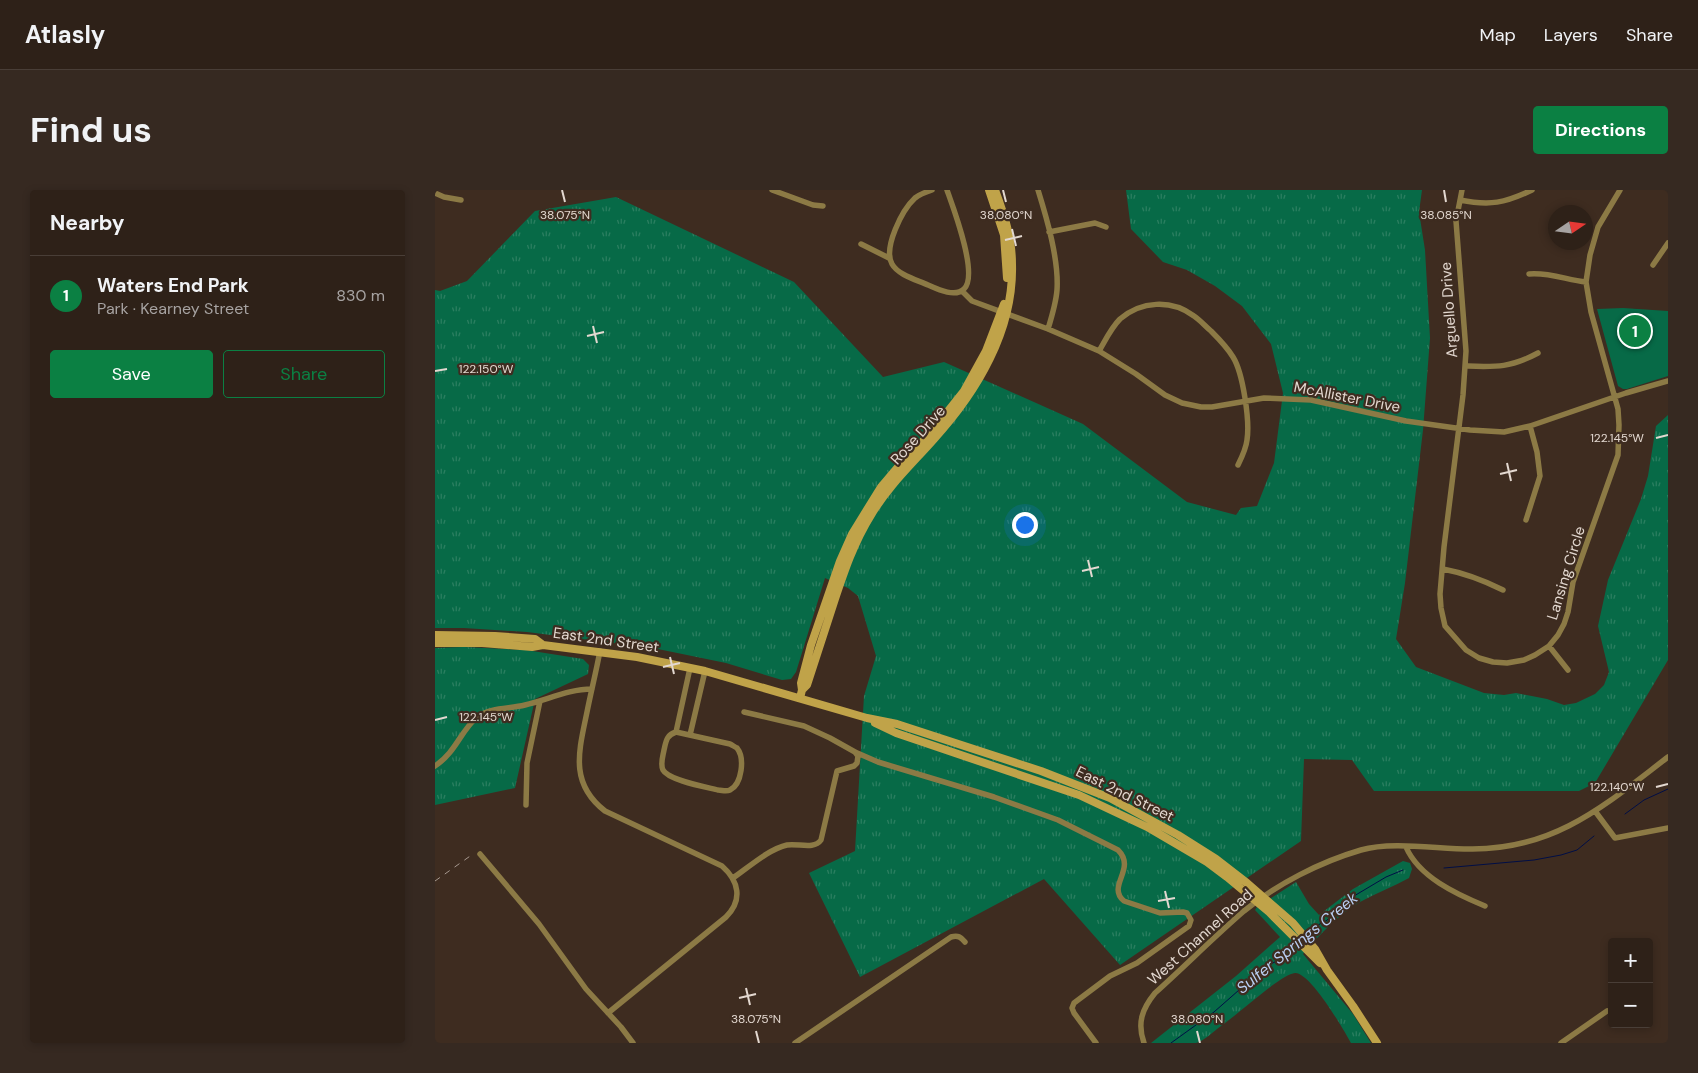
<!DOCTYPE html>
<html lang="en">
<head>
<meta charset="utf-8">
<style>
	:root { --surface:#2e2118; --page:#362921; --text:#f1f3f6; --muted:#a7a3a2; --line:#493e37; --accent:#0b8043 }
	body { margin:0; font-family:"DM Sans",sans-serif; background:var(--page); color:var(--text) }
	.controls { position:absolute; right:15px; bottom:15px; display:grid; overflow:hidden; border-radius:5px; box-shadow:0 2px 8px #0003 }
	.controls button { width:45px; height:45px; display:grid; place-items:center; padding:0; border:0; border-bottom:1px solid var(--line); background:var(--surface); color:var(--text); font:25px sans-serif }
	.compass { position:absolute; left:1113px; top:15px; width:45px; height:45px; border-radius:50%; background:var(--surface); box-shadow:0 2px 8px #0003; rotate:77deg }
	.you { position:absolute; left:589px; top:334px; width:18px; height:18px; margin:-12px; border:4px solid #fff; border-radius:50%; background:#1a73e8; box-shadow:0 0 0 8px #1a73e833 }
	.badge { display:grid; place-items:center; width:32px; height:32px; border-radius:50%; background:var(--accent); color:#fff; font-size:16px; font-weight:700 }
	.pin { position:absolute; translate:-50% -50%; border:2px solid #fff; box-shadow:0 1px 5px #0006 }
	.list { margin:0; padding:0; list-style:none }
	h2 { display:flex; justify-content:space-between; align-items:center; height:65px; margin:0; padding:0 20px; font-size:21px }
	h2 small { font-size:16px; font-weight:400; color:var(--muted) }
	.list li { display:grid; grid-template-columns:32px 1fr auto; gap:15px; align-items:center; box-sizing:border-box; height:80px; padding:0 20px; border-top:1px solid var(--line) }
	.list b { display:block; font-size:19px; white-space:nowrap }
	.list p { margin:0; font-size:16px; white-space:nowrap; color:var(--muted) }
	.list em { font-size:16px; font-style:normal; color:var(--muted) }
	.actions { display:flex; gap:10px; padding:15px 20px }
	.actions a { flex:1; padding:11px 0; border:1px solid var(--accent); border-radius:5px; text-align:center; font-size:18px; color:var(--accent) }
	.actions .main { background:var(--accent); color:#fff }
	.map { position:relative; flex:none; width:1233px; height:853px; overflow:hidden; border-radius:5px }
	header { display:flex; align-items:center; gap:30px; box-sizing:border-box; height:70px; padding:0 25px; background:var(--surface); border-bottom:1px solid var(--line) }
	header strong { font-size:24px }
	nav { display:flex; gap:28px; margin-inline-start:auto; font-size:18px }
	.intro { display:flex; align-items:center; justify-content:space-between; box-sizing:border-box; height:120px; padding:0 30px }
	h1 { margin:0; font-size:35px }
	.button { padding:12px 22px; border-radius:5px; background:var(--accent); color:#fff; font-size:18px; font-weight:700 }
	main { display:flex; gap:30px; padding:0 30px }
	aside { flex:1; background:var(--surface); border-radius:5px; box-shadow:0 2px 8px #0003 }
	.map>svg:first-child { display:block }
	.grass { fill:url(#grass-tufts) }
	.park { fill:#076a47 }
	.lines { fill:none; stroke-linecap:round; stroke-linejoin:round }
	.stream { stroke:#000e46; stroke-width:1 }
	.street { stroke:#8c7a45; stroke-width:5.5 }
	.secondary { stroke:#c0a349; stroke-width:8 }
	.rail { stroke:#a79990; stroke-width:1; stroke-dasharray:6 6; stroke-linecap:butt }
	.ticks { fill:none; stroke:#e3d8d0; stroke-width:2 }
	.labels { text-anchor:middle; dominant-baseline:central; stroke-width:4.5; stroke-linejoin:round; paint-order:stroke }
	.street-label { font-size:15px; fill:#e3d8d0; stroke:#3e2c20 }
	.water-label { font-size:16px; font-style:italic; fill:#b9cef2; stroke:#3e2c20 }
	.ticks-label { font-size:12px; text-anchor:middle; fill:#e3d8d0; stroke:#3e2c20; stroke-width:4.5; stroke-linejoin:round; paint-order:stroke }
</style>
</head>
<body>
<header>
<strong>Atlasly</strong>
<nav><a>Map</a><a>Layers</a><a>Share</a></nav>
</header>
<div class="intro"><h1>Find us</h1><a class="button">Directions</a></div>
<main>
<aside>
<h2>Nearby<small></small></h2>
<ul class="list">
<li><span class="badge">1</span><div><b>Waters End Park</b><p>Park · Kearney Street</p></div><em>830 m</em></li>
</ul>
<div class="actions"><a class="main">Save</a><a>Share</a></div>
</aside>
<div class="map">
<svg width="1233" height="853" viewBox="0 0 1233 853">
	<defs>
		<pattern id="grass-tufts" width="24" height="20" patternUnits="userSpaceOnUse" patternTransform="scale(1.25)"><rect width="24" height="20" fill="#076a47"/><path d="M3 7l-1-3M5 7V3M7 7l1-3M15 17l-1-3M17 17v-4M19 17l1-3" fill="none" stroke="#2b7f60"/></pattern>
	</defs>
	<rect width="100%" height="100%" fill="#3e2c20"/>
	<path class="grass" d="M691 0H987L984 22 990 60 995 148 988 240 970 393 961 449 981 477 1049 503 1069 505 1081 503 1112 509 1129 515 1141 513 1160 504 1169 495 1174 482 1163 436 1173 390 1206 309 1213 286 1221 236 1233 225V470L1160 593 1144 601H939L917 570 869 569 866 651 685 775 609 689 425 787 374 683 420 661 429 506 441 466 423 406 413 398 390 388 361 482 356 489 347 490 291 473 218 458 92 442 29 438H0V100L5 101 32 91 100 21 181 7 359 92 448 187 509 172 648 234 752 312 801 325 806 318 822 316 839 273 848 203 836 154 807 116 780 96 752 80 728 72 696 39Z
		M29 457 91 460 148 469 154 475 153 484 100 509 80 598 0 615V458Z
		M968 671 975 673 977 679 974 688C958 697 941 703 925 712 903 725 884 745 868 764L918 824 936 853H916C909 840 875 782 860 783 846 784 801 826 786 836 779 841 769 851 761 853 750 853 728 853 716 853L801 786 845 747 820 720 822 717 861 692 874 714 884 725 918 699Z"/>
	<path class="park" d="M1188 118 1233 121V186L1192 199H1188L1183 196 1162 119Z"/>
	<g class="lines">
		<path class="stream" d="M1190 624 1209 610 1233 599
			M1009 678 1099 670 1126 665 1142 660 1159 646
			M872 744 886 733 891 731 919 706 951 687 968 680
			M736 853 779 822 804 800 825 779 842 771 862 753"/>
		<path class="street" d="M337 0 378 15 388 16
			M497 0C491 2 485 4 480 8 467 20 448 58 457 74 463 85 482 90 493 95 502 99 520 108 529 99 544 85 518 17 512 0
			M603 0C612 29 624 70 622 100 621 113 617 126 613 139
			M1027 0 1021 31 1031 161 1028 205 1009 357 1005 404 1006 418 1010 436 1031 460 1044 468 1058 472 1072 473 1089 470 1100 465 1114 456 1123 445 1129 434 1133 422 1138 392 1183 265 1184 235 1183 219 1156 122 1151 92 1155 65 1163 37 1185 0
			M0 3 9 7 26 10
			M1025 10C1055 16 1070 13 1097 0
			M614 42 660 33 671 37
			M426 54 454 68
			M1218 75 1233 53
			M1094 84C1114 82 1132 90 1151 92
			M527 101 537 111 613 139 664 161 701 184 730 205 747 213 766 217H777L829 208 876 210 971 231 1035 240 1069 242 1095 236 1191 203 1233 191
			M664 161C670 151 676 138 685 129 706 111 736 109 759 126 765 130 770 136 776 141 784 149 792 157 798 167 808 183 815 231 812 250 811 259 807 267 803 275
			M1030 176C1061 177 1075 178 1103 163
			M1091 330 1105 286 1102 262 1095 236
			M1008 379C1029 383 1048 390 1068 400
			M1114 456 1133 480
			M165 461C161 482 156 502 152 522 144 561 134 593 170 621L287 676C304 691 308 710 291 727L173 823
			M309 522 369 536 395 548 420 562 443 572 559 607 623 630 683 660C702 679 671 696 689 711L725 723 748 722 752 723 756 730 754 736 702 773 675 786 639 813 637 818 639 823 661 853
			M241 542 295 554C297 555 300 557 302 558 310 568 307 594 295 600 291 602 287 600 283 600 271 597 233 590 228 580 225 574 228 566 229 560 231 552 231 545 241 542Z
			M241 542 255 478
			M255 545 270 481
			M0 576C21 562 25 542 42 527 56 517 74 519 90 515 112 510 134 499 157 499
			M91 615 92 573 105 511
			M1160 621 1180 648 1233 638
			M971 657C984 687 1021 704 1050 716
			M45 664 104 734 151 799 186 837 198 853
			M298 688C314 677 334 659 352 655 363 653 379 660 386 650L402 581 419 576 422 573 423 566 420 562
			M360 853 516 747C523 745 526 747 530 752
			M709 853C702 833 707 819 720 803 750 776 779 747 809 721 842 694 885 672 926 660 957 651 1002 659 1035 659 1120 660 1170 615 1233 567
			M1126 853 1172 821"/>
		<path class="secondary" d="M554 0 569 45 572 88
			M0 445 60 446 100 449 108 455
			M0 453H47L97 457 108 455 202 467 270 481 432 528 462 534 606 581 675 608 743 645 781 669 812 693 858 733 880 759 892 780 918 816 942 853
			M367 500 366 493 376 455 405 371 417 344 446 297 468 271 494 245 529 201 551 161 569 114
			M365 508 367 500 372 495C381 467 390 440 399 412 409 382 419 352 436 325 454 295 476 275 499 249 542 202 579 140 577 74 577 48 569 24 560 0
			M440 533 461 543 644 605 714 638 772 672 792 687 834 722 885 773"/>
		<path class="rail" d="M0 691 38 664"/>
	</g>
	<path class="ticks" d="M127 0 130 12M568 0 571 12M1009 0 1011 12M577 39 581 56M570 50 587 46M158 136 162 153M152 146 169 142M0 181 12 179M1221 248 1233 245M1072 273 1076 291M1065 284 1082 280M653 370 657 387M647 381 664 377M235 467 239 484M228 477 245 473M0 530 12 527M1221 597 1233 594M730 701 734 718M723 711 740 708M311 798 315 815M304 808 321 804M321 841 324 853M762 841 765 853"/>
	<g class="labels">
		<g class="street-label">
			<text transform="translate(1014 120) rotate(-94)">Arguello Drive</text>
			<text transform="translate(912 207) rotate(11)">McAllister Drive</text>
			<text transform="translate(483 245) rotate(-48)">Rose Drive</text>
			<text transform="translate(1131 383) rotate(-73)">Lansing Circle</text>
			<text transform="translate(171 450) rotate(8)">East 2nd Street</text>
			<text transform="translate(690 604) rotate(26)">East 2nd Street</text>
			<text transform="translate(765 747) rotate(-42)">West Channel Road</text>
		</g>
		<g class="water-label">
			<text transform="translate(862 753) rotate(-39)">Sulfer Springs Creek</text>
		</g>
	</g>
	<g class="ticks-label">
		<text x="130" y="29">38.075°N</text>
		<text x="571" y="29">38.080°N</text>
		<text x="1011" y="29">38.085°N</text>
		<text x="51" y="183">122.150°W</text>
		<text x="1182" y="252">122.145°W</text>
		<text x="51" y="531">122.145°W</text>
		<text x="1182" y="601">122.140°W</text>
		<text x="321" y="833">38.075°N</text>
		<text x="762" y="833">38.080°N</text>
	</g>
</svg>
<div class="controls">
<button>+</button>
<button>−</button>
</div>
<svg class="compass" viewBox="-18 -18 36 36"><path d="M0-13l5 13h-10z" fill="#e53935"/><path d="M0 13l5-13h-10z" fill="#a7a3a2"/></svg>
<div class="you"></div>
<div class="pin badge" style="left:1200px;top:141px">1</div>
</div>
</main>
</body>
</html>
